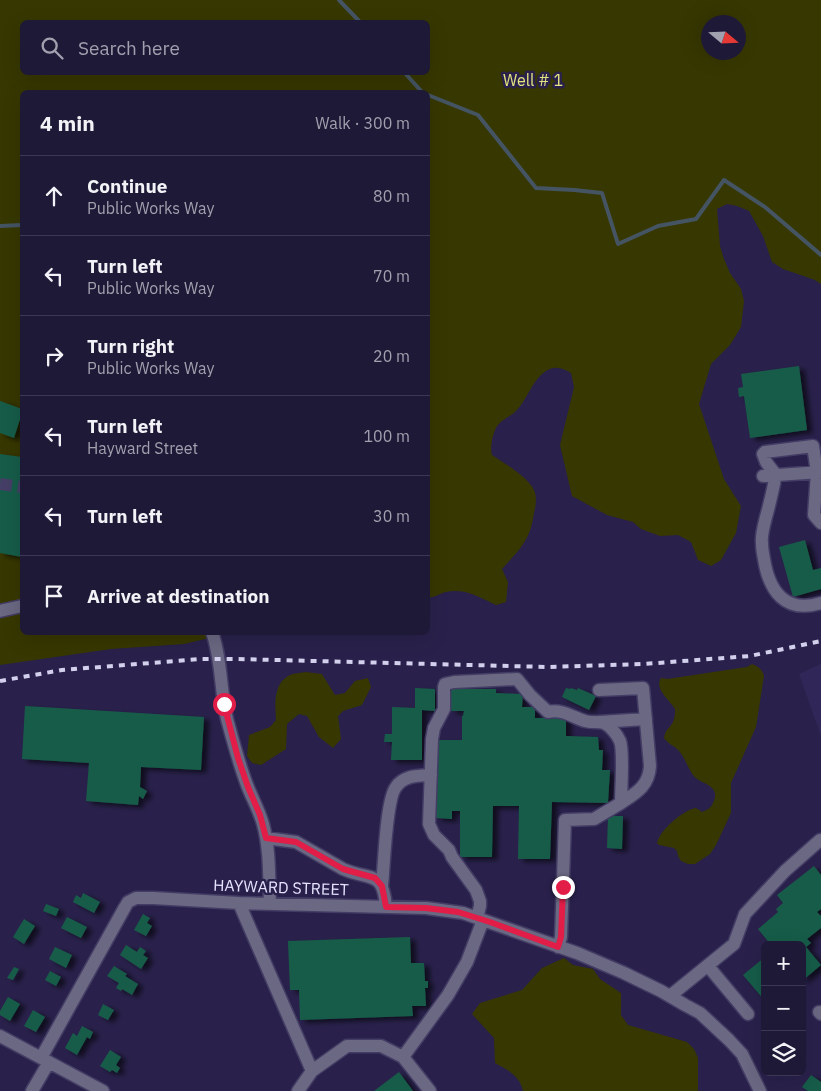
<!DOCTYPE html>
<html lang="en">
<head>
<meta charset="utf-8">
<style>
	:root { --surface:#1f1938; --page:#2c2643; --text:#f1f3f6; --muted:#a1a0ae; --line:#3c3853 }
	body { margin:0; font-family:"IBM Plex Sans",sans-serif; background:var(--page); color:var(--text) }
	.controls { position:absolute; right:15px; bottom:15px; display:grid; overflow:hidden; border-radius:8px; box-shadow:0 5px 20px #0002 }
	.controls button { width:45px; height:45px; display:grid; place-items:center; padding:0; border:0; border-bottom:1px solid var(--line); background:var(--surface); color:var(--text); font:25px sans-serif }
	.compass { position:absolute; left:701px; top:15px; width:45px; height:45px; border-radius:50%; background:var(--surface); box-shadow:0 5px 20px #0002; rotate:109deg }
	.stop { position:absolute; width:15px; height:15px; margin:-11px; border:4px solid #e11d48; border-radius:50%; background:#fff }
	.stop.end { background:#e11d48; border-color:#fff; box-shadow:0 1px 5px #0008 }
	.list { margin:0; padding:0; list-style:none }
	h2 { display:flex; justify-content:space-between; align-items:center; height:65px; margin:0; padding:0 20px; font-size:21px }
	h2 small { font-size:16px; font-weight:400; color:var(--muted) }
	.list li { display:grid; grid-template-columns:32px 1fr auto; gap:15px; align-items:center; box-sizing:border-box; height:80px; padding:0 20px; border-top:1px solid var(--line) }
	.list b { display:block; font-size:19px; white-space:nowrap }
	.list p { margin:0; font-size:16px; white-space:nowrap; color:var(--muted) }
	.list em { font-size:16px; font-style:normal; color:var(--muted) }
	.icon { flex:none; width:28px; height:28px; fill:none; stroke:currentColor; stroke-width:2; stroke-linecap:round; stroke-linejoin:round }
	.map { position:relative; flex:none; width:821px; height:1091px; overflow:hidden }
	.search { position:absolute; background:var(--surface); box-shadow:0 5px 20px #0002; left:20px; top:20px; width:410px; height:55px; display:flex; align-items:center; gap:12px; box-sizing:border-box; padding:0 18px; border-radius:8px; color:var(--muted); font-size:19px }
	.panel { position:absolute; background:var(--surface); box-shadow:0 5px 20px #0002; left:20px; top:90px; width:410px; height:545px; border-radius:8px }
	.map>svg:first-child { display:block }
	.built { fill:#302758 }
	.green { fill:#373701; fill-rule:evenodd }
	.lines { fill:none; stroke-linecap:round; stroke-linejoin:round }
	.stream { stroke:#455463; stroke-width:4 }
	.building { fill:#185c48; filter:url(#shadow) }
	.minor-tunnel { stroke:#453e66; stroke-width:12; stroke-dasharray:12 6; stroke-linecap:butt }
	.minor-casing { stroke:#433c64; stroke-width:15 }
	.minor { stroke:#6a6882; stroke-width:12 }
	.rail { stroke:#d2d0ec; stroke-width:4; stroke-dasharray:6 6; stroke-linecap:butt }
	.route { stroke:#e11d48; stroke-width:6 }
	.labels { text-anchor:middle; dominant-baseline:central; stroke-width:5; stroke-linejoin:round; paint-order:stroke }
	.park-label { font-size:16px; fill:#e3e380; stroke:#29214b }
	.street-label { font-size:16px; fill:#e5e3fe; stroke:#29214b }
</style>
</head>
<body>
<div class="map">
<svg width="821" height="1091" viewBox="0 0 821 1091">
	<defs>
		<filter id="shadow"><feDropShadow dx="5.5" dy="3" stdDeviation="2.5" flood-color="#0009"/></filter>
	</defs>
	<rect width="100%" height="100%" fill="#29214b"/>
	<path class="built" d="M821 664V736L799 674Z"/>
	<path class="green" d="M0 0H821V284L815 280 783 269 772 262 763 236 749 211 737 206 727 204 717 209 720 246 724 259 730 273 741 289 744 301 741 327 730 345 711 364 699 404 724 479 741 506 736 533 721 560 711 566 698 560 691 542 678 535 660 536 641 529 633 522 607 515 572 496 560 445 574 387 571 373C563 368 555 365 546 371 533 379 527 400 516 411 510 417 500 420 496 428 492 436 490 447 492 455 504 463 528 477 534 490 537 497 536 505 534 513 530 541 520 549 502 569L508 582 506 602 496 605C481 598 465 588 446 592 440 593 435 598 428 597V92H22V632L230 633 184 644 111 649 0 665ZM22 22H428V72H22ZM708 22H738V52H708Z
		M752 664C759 667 762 669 764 676L756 727 731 783V813L716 845 710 854 695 864H688L681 861 678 856 677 851 674 848 659 845 657 843C660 830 683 810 696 808L702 812C707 810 711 808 713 803 722 784 700 785 693 775 688 768 685 758 679 751 675 746 668 744 664 738 666 727 669 730 673 722 675 718 675 713 675 709 669 699 654 689 661 678L667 679 747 667Z
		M306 672 322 674 335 695 345 693 355 681 368 678 371 687 362 705 343 711 338 716 341 739 333 748 319 737 307 716 299 714 287 724 286 749 261 765 252 763 247 756 249 735 270 727 276 720C275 705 273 683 290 675 295 673 301 673 306 672Z
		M564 958 573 965 593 969 600 979 621 993V1015L628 1025 687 1042 694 1049 698 1058V1091H523C520 1076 508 1070 495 1063L494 1038 472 1014 480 1003 522 990 542 968Z"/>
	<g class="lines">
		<path class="stream" d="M339 0 360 22
			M404 72 422 92
			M428 95 478 115 536 188 574 190 602 193 618 244 658 226 696 219 724 180 765 207 821 255
			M0 226 22 225"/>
	</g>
	<path class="building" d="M799 366 807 430 750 438 744 396 739 397 738 388 743 387 741 374Z
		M0 401 22 409V413L14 438 0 433Z
		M0 454 22 457V557L0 553Z
		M805 540 813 570 821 568V589L793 597 779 547Z
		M415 688 435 689V711L422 710V760H391L392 742H384L385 734H392V707L415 708Z
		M566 688 570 689 571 688 577 690 578 688 596 696 589 710 562 697Z
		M451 689H496V693L523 694 522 707H535V718H566V736L598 737 599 750H603L602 770H610L608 803 552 802 550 859H518L519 806H493L492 857H460V811H452V819L436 818 437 740H462V716H463L464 711H451Z
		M25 706 204 717 201 770 141 767 140 787 147 791 143 799 139 796 138 805 86 801 89 763 22 759Z
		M608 816H623L622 849 607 848Z
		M814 866 821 875V909L817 912 821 916V928L807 939 811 943 806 947 821 965 802 981V945H771L758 929 778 912 776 909 783 903 777 895Z
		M83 893 100 902 94 913 73 902 76 895 81 898Z
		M46 904 59 909 56 916 43 911Z
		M143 914 150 918 147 923 152 926 146 936 134 930Z
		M67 917 87 927 81 938 61 928Z
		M24 919 35 926 24 944 13 937Z
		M410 937 411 963H424L425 981H428V988H425L426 1006H412L413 1016 300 1020 299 990H290L288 941Z
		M126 945 137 952 140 947 146 951 143 955 148 958 141 969 120 955Z
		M55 947 72 955 66 968 49 959Z
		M765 957V1001L743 975Z
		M114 966 127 974 125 976 138 984 132 995 122 989 121 991 116 988 119 983 107 976Z
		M14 967 19 969 13 980 7 978Z
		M50 971 61 977 56 986 45 980Z
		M8 997 20 1004 10 1021 0 1015V1011Z
		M103 1004 114 1010 108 1020 98 1015Z
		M33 1010 45 1017 36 1032 24 1026Z
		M82 1026 93 1032 90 1039 87 1037 77 1055 65 1048 73 1033 77 1036Z
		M110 1050 121 1057 116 1065 120 1068 117 1073 112 1070 110 1072 100 1066Z
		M399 1072 413 1091H374Z
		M811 1075 821 1082V1091H808L802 1087Z"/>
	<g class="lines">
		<path class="minor-tunnel" d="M0 484 22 487"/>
		<g class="minor-casing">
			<path id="minor" d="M763 476 821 472
				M821 523 814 515 817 472 813 446 765 452 763 454 766 462 776 475C773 489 770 503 766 517 764 525 761 535 762 543 762 548 763 554 764 559 769 591 785 614 821 603
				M0 611 22 606
				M212 632C222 660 220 690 227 719 233 741 239 764 247 785 252 798 259 810 263 824 270 849 269 878 270 904
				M599 690 643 688 650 766C649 786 636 793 621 803
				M599 722 646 719
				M266 838 296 842 343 869C370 881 383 869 386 907
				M382 886C384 867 386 799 396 787 404 775 418 776 431 775
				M239 903 312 1071
				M477 918 480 906V901L476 890 452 857 449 850 434 835 429 824 432 739 434 728 444 709V687L445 684 454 682 517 679 530 695 548 712C563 709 572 717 585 721 591 723 598 721 604 723 610 726 617 734 620 741 624 751 621 789 621 803L594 819 565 820 561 937 558 947
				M708 966 748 1014
				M670 996 734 944 745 914 785 871 820 840
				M819 1012 821 1014
				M0 1036 103 1091
				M41 1058 125 907 128 902 136 898H153L239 903 426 908 463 913 577 953 624 973 661 991 685 1005 700 1013 729 1040 742 1054 760 1091
				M32 1091 49 1062
				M298 1091 312 1071 347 1046H381L403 1057
				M430 1091 403 1057 448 995 467 962 483 920"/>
		</g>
		<use href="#minor" class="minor"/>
		<path class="rail" d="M0 681 62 670 201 659H237L548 667 644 664 750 656 821 641"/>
	</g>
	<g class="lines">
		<path class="route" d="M224 704 238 758 248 787 260 815 266 838 296 842 343 869 375 878 382 886 386 907 426 908 458 912 490 922 558 947 561 937 563 887"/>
	</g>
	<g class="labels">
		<g class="park-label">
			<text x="533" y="80">Well # 1</text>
		</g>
		<g class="street-label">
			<text transform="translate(281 887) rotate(2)">HAYWARD STREET</text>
		</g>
	</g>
</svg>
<div class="controls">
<button>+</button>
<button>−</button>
<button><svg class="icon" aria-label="layers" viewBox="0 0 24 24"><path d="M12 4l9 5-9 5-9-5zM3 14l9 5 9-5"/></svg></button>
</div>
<svg class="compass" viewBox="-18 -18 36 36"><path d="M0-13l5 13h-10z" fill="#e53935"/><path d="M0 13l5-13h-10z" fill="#a1a0ae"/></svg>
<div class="stop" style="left:224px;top:704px"></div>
<div class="stop end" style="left:563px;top:887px"></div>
<div class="search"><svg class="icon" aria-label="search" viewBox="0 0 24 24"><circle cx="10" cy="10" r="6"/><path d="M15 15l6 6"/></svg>Search here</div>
<section class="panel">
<h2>4 min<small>Walk · 300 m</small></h2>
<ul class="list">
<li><svg class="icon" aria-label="ahead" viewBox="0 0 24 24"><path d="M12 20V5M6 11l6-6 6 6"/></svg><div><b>Continue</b><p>Public Works Way</p></div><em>80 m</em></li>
<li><svg class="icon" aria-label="left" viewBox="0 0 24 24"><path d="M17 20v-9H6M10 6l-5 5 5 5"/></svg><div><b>Turn left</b><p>Public Works Way</p></div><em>70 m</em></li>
<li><svg class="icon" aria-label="right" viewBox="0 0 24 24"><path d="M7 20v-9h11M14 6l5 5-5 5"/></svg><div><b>Turn right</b><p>Public Works Way</p></div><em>20 m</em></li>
<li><svg class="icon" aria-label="left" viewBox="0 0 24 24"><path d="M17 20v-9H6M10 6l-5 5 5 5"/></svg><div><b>Turn left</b><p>Hayward Street</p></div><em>100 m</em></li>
<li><svg class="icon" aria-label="left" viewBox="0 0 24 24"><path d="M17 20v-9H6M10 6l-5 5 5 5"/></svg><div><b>Turn left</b></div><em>30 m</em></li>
<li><svg class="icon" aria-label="arrive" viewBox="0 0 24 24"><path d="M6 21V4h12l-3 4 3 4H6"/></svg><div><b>Arrive at destination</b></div></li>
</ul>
</section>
</div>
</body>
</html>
